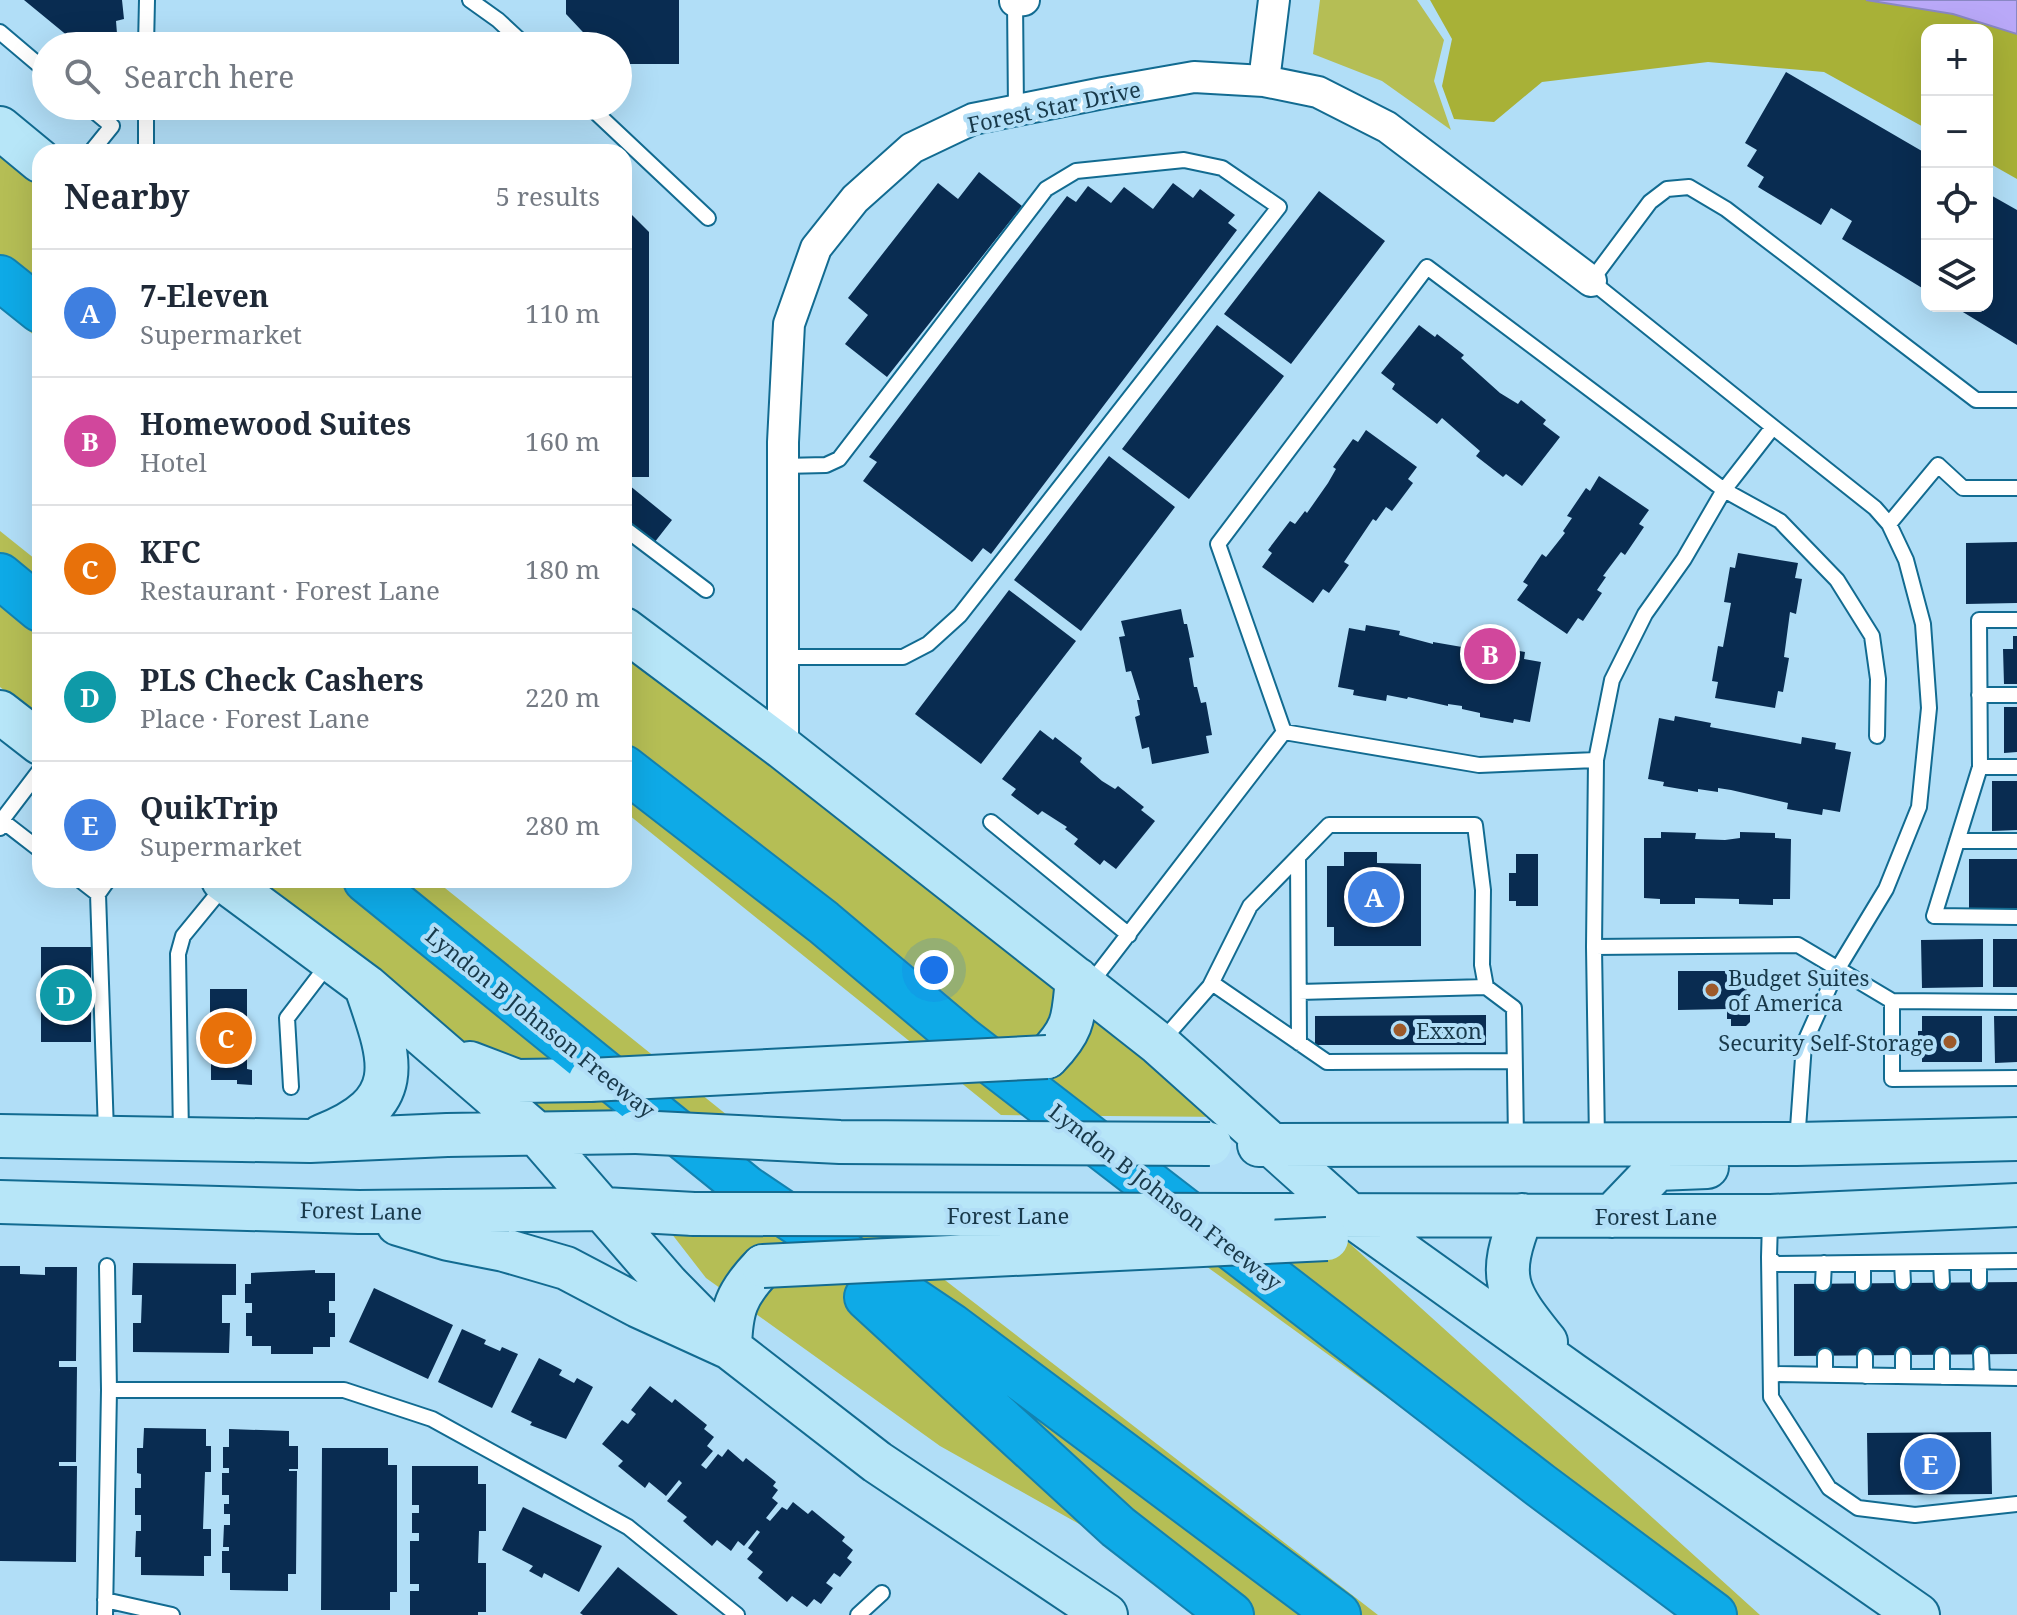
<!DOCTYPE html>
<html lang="en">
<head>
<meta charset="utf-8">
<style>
	:root { --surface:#fff; --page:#f6f6f7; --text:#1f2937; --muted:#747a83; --line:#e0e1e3; --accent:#9d5a2a }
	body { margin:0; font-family:"Noto Serif",serif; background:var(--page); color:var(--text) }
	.controls { position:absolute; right:24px; top:24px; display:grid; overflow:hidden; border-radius:16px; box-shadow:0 8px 32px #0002 }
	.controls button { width:72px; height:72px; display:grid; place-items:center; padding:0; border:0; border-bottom:2px solid var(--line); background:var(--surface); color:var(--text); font:40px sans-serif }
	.you { position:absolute; left:934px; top:970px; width:28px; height:28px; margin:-20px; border:6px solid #fff; border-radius:50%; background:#1a73e8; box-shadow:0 0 0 12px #1a73e833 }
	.badge { display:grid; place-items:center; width:52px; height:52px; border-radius:50%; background:var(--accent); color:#fff; font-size:26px; font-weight:700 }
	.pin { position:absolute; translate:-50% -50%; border:4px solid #fff; box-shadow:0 2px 8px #0006 }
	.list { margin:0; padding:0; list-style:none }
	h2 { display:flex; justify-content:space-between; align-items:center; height:104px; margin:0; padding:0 32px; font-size:34px }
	h2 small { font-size:26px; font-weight:400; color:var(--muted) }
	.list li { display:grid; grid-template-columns:52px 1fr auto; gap:24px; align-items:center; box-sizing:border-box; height:128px; padding:0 32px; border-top:2px solid var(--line) }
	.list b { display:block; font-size:30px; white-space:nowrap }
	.list p { margin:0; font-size:26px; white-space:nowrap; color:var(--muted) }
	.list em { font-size:26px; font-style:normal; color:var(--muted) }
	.icon { flex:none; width:44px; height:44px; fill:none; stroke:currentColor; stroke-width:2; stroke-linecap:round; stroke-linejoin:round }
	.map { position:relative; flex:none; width:2017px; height:1615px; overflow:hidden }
	.search { position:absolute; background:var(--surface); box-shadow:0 8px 32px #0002; left:32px; top:32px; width:600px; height:88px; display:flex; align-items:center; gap:20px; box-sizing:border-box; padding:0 28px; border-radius:44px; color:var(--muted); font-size:30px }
	.panel { position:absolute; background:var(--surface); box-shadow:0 8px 32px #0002; left:32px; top:144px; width:600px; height:744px; border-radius:24px }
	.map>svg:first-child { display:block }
	.green { fill:#b5be55 }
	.forest { fill:#a8b137 }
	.water { fill:#b9a8f8; stroke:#8987c4; stroke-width:2 }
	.building { fill:#092c51 }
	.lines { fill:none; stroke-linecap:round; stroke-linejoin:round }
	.lane-casing { stroke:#126b91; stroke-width:18 }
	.street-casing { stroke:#126b91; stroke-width:34 }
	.secondary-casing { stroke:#126b91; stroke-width:46 }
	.highway-casing { stroke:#1282b0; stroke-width:48 }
	.lane { stroke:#fff; stroke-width:14 }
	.street { stroke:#fff; stroke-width:30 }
	.secondary { stroke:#b7e6f8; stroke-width:42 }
	.highway { stroke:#0eaae7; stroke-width:44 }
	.secondary-bridge-casing { stroke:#126b91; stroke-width:46; stroke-linecap:butt }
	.secondary-bridge { stroke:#b7e6f8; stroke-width:42 }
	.poi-dot { fill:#9d5a2a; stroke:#b1def7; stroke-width:3 }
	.labels { text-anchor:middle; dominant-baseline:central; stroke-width:8; stroke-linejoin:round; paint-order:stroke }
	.street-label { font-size:22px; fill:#18394a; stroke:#b1def7 }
	.poi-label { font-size:22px; fill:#18394a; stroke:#b1def7; text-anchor:start }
</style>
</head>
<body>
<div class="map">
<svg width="2017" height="1615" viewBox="0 0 2017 1615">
	<rect width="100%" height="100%" fill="#b1def7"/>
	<path class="green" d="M1320 0H1417L1444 40 1434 81 1451 130 1382 81 1313 54Z
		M0 155 40 188V340L0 308Z
		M0 531 40 563V719L0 687Z
		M624 655 1229 1117 1001 1115 624 811Z
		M239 880H435L727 1115 532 1119Z
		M1326 1222 1760 1615H1688L1152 1227Z
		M875 1226 1378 1615H1245L1197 1590 940 1446 706 1278 668 1229Z"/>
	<path class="forest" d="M1430 0H2017V179L1987 162V30H1927V129L1824 72 1708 62 1542 82 1494 122 1454 119 1442 86 1452 39Z"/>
	<path class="water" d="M1866 0H2017V34L1953 14Z"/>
	<path class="building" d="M24 0H122L124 19 116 21 118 46H80Z
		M566 0H679V64H618V46H596L566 14Z
		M1786 72 1927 154V291L1842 239 1852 221 1831 208 1821 225 1758 187 1764 177 1747 166 1757 150 1745 143Z
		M979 172 1022 206 887 377 845 344 868 315 848 298 938 183 958 199Z
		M1173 183 1193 198 1200 189 1235 215 1228 223 1237 230 991 554 983 548 972 562 863 481 877 462 869 457 1067 196 1076 202 1088 186 1111 203 1124 187 1153 209Z
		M1319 191 1385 241 1291 364 1224 314Z
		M1987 193 2017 210V345L1953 306H1987Z
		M624 207 649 232V477H624Z
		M1217 325 1284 376 1189 499 1122 449Z
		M1419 325 1435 337 1437 334 1464 355 1461 358 1500 393 1518 404 1521 400 1546 420 1543 424 1560 437 1522 486 1506 474 1503 477 1476 456 1480 451 1442 418 1437 424 1392 389 1395 384 1381 373Z
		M1366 430 1417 467 1408 479 1413 483 1392 511 1386 507 1376 521 1373 519 1344 562 1349 565 1329 593 1323 589 1313 603 1262 567 1272 553 1268 550 1290 521 1295 524 1305 511 1307 513 1328 483 1336 469 1333 467 1353 439 1358 442Z
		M1109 456 1175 507 1081 631 1014 580Z
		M1599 476 1649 510 1639 524 1644 527 1625 555 1621 552 1603 576 1606 577 1597 590 1602 593 1583 621 1578 618 1567 634 1517 600 1528 585 1523 582 1542 554 1546 557 1565 533 1563 531 1572 518 1567 516 1586 488 1590 491Z
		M624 481 672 520 654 543 624 521Z
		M2017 542V603L1966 604V543Z
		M1738 553 1798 563 1795 578 1802 579 1796 614 1790 612 1784 657 1789 658 1783 692 1778 691 1775 708 1715 698 1718 682 1712 681 1718 646 1723 647 1731 603 1724 602 1730 567 1735 568Z
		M1009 590 1076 641 981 764 915 714Z
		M1181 609 1184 624H1187L1194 657 1189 658 1194 687H1197L1201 703 1206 702 1212 735 1206 736 1209 753 1152 764 1149 747 1142 749 1135 717 1140 715 1137 700H1140L1131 671 1126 672 1119 637 1125 636 1121 621Z
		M1366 625 1400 631 1399 635 1433 644V642L1491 652 1492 646 1525 652 1524 659 1541 662 1530 722 1514 719 1513 723 1480 717V713L1462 709V706L1448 704V706L1408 697 1407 699 1387 695 1386 701 1353 695 1354 690 1338 687 1349 628 1365 631Z
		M2013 636H2017V684H2004L2003 649H2013Z
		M2004 707H2017V752L2004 753Z
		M1675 716 1711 723 1710 727 1801 744 1802 737 1836 743 1835 749 1851 752 1840 812 1823 809 1822 815 1787 809 1788 803 1731 790 1718 788V792L1698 789V792L1663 786 1664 782 1648 779 1659 718 1674 721Z
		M1040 730 1053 740 1055 737 1082 758 1080 762 1102 781 1115 789 1118 786 1144 807 1141 810 1155 821 1116 869 1104 860 1100 865 1074 844 1078 839 1065 829 1067 827 1042 811 1038 815 1011 795 1016 789 1002 779Z
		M1992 781H2017V830L1992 831Z
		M1661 832 1696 833 1695 839 1725 840 1740 838V832L1775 833V838L1791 839 1790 899H1773V905L1739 904V899L1695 898V904H1660V899L1644 898V838H1661Z
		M1344 852H1377V863L1421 864V946H1334V927H1327V866H1344Z
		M1516 854H1538V906H1516V901H1509V873H1516Z
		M1969 859H2017V909L1969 910Z
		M1983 939V987L1922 988 1921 940Z
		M1993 939H2017V987H1993Z
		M41 947H91V1042H41Z
		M1678 971H1747V1009H1750V1022L1746 1026H1731V1019H1727V1009L1678 1010Z
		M210 989H247V1069L252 1070V1085L237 1084V1080H211V1052H205L206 1024H210Z
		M1486 1015V1045H1315V1016Z
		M1922 1016H1982V1062H1922V1053H1918V1031H1922Z
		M1994 1016H2017V1062L1995 1063Z
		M133 1263 236 1264V1295H222V1323H230L229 1353 133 1352V1323H141L142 1295H132Z
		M0 1266H20V1274L45 1275V1267H77L76 1361H59V1367H77L76 1462H59V1466H77L76 1562 0 1561Z
		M315 1270V1273H335V1301H329V1313H335V1337H330V1347H313V1354H271V1346H252V1336H246V1313H252V1303H245V1284H251V1273Z
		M2017 1282V1354L1794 1356V1284Z
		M374 1288 453 1325 428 1379 349 1342Z
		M462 1329 486 1340 484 1344 500 1351 502 1347 518 1354 492 1408 438 1382Z
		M539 1358 562 1370 559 1375 574 1383 577 1378 593 1387 566 1439 530 1425 532 1422 511 1412Z
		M650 1386 672 1403 675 1399 707 1425 704 1429 714 1437 707 1446 713 1451 701 1465 706 1469 718 1454 722 1457 728 1449 743 1462 746 1458 776 1482 773 1486 778 1490 772 1498 778 1503 766 1518 770 1521 782 1507 787 1510 793 1502 808 1514 812 1510 845 1537 842 1541 853 1550 847 1558 852 1562 840 1577 834 1573 826 1583 833 1588 821 1604 814 1599 807 1607 792 1596 787 1602 758 1578 763 1572 747 1559 753 1552 748 1548 760 1532 757 1530 744 1546 738 1541 731 1551 717 1540 712 1546 683 1521 687 1517 667 1501 682 1483 679 1480 666 1496 649 1482 645 1488 618 1466 623 1461 602 1444 622 1420 628 1424 636 1414 631 1410Z
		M144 1428 206 1429V1446H211V1472H205L203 1529H211V1556H204V1576L141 1575V1557H135L136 1531H141V1515H135V1488H141V1474L137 1473V1448H143Z
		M229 1429 289 1431V1446H298V1469H289V1471H297L296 1574H288V1591L230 1590V1573H222V1551H229V1547H223L224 1525H230V1514H224V1504H229V1495H222V1473H229V1468H223V1447H229Z
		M1991 1432 1992 1494 1868 1495 1867 1433Z
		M322 1448H388V1465H397V1592H390V1610H321Z
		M412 1466H478V1484H486V1531H479L478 1563H486V1612H478V1615H410V1591H419V1584H410V1541H419V1533H412V1513H419V1505H412Z
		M523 1507 602 1546 579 1592 544 1573 542 1578 529 1571 533 1566 502 1550Z
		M618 1567 678 1615H583L580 1613Z"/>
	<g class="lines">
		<g class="lane-casing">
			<path id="lane" d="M470 0 498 20 526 46
				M1015 0 1016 110
				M0 32 46 71
				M146 46 147 0
				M88 106 112 126 91 152
				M146 106V152
				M589 106 708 218
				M1773 427 1591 281 1650 202 1667 189 1689 187 1726 209 1976 400H2017
				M783 466 826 465 839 459 1046 189 1076 171 1184 160 1222 168 1279 207 960 615 928 644 903 657H783
				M1889 524 1938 465 1963 488H2017
				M624 528 706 590
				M2017 620H1979L1980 767 1934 916 2017 917
				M1979 695H2017
				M1284 732 1218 544 1427 267 1724 490 1684 559 1645 614 1612 680 1596 760
				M1980 767H2017
				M0 819 40 850
				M991 822 1129 935
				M0 828 2 820 40 770
				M1957 841H2017
				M1298 857 1299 1043
				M80 880 98 894
				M1212 983 1327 1062 1513 1061
				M1090 984 1284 732 1479 765 1596 760 1594 947
				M1299 992 1486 987
				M1892 1001V1079L2017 1078
				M1161 1042 1210 986 1250 906 1329 825H1475L1483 890 1482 965 1486 987 1514 1008 1516 1139
				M291 1087 287 1018 329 963
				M106 1132 98 894 108 880
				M181 1134 178 954 183 936 224 886
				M1597 1140 1594 947 1798 945 1892 1001 2017 1002
				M1797 1142 1804 1044 1837 970 1886 889 1919 807 1929 708 1923 624 1906 560 1889 524 1875 508 1773 427 1724 490 1780 521 1837 580 1872 636 1878 679 1877 736
				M1770 1221 1769 1257 1776 1264 2017 1261
				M1769 1257 1771 1397 1829 1488 1858 1508 1915 1515 2017 1504
				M1941 1262 1942 1282
				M1863 1263V1283
				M1902 1263 1903 1282
				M107 1266 109 1390H344L432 1419 628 1527 737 1615
				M1979 1282V1262
				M1823 1283 1824 1263
				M1981 1354 1982 1377
				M1903 1355V1376
				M1942 1355V1377
				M1825 1356V1375
				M1865 1356V1376
				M1771 1374 2017 1378
				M105 1600 172 1615
				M105 1615 109 1390
				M858 1615 882 1593"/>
		</g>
		<g class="street-casing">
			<path id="street" d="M1015 1 1024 0
				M1264 81 1274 0
				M783 748V442L789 324 816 248 855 199 912 148 973 119 1103 93 1194 77 1264 81 1318 92 1387 127 1591 281"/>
		</g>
		<g class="secondary-casing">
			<path id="secondary" d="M0 128 40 161
				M624 629 783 748 1159 1044 1351 1216 1572 1374 1918 1615
				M0 712 40 743
				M223 880 366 986 537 1134 668 1285 730 1348 877 1462 1106 1615
				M1047 1057C1075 1028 1073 1018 1077 979
				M470 1063 517 1081 590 1080
				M0 1136 310 1141 447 1135 636 1132
				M322 1136C409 1102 391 1060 366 987
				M1259 1145 1797 1144 2017 1139
				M0 1202 359 1212 604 1209 694 1214
				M1254 1215 1771 1216 2017 1205
				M1522 1215C1497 1278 1505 1291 1546 1342
				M1612 1216 1657 1169 1707 1167
				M398 1224 448 1239 504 1250 566 1268 638 1306 730 1348C731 1309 736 1294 763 1266"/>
		</g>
		<g class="highway-casing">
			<path id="highway" d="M0 278 40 310
				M0 576 40 609
				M624 768 823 922 963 1040 1540 1485 1714 1615
				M366 880 746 1188 951 1326 1338 1615
				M867 1297 1118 1527 1231 1615"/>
		</g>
		<use href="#lane" class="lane"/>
		<use href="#street" class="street"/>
		<use href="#secondary" class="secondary"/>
		<use href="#highway" class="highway"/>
		<g class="secondary-bridge-casing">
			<path id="secondary-bridge" d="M590 1080 1047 1057
				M636 1132 840 1142 1210 1144
				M694 1214 1254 1215
				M763 1266 1327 1239"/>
		</g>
		<use href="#secondary-bridge" class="secondary-bridge"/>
	</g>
	<g class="poi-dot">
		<circle cx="1712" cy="990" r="8"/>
		<circle cx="1400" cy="1030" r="8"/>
		<circle cx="1950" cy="1042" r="8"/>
	</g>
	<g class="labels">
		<g class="street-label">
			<text transform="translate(1054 106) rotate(-12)">Forest Star Drive</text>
			<text transform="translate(541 1022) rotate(39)">Lyndon B Johnson Freeway</text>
			<text transform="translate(1166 1196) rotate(38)">Lyndon B Johnson Freeway</text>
			<text transform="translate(361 1210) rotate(1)">Forest Lane</text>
			<text x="1008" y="1215">Forest Lane</text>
			<text x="1656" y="1216">Forest Lane</text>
		</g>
		<g class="poi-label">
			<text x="1728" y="977">Budget Suites<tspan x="1728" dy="25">of America</tspan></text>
			<text x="1416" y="1030">Exxon</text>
			<text x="1934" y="1042" text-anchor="end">Security Self-Storage</text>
		</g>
	</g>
</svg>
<div class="controls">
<button>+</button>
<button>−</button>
<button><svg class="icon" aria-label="locate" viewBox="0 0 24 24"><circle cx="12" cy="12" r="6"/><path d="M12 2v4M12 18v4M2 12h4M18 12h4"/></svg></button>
<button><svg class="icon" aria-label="layers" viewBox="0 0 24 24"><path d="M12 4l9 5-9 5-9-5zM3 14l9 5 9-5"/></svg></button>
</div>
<div class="you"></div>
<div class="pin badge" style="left:1374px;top:897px;background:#3f7fe0">A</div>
<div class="pin badge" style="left:1490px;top:654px;background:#d1479c">B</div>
<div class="pin badge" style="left:226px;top:1038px;background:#e8710a">C</div>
<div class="pin badge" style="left:66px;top:995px;background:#0f9aa8">D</div>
<div class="pin badge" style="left:1930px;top:1464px;background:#3f7fe0">E</div>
<div class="search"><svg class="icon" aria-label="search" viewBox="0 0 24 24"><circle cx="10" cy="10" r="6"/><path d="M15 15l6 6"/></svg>Search here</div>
<section class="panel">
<h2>Nearby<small>5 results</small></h2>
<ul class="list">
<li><span class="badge" style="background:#3f7fe0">A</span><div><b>7-Eleven</b><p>Supermarket</p></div><em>110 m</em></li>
<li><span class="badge" style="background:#d1479c">B</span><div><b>Homewood Suites</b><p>Hotel</p></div><em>160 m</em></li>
<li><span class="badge" style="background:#e8710a">C</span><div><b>KFC</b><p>Restaurant · Forest Lane</p></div><em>180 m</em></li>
<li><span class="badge" style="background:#0f9aa8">D</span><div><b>PLS Check Cashers</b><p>Place · Forest Lane</p></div><em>220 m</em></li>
<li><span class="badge" style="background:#3f7fe0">E</span><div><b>QuikTrip</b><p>Supermarket</p></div><em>280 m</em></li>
</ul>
</section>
</div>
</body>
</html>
